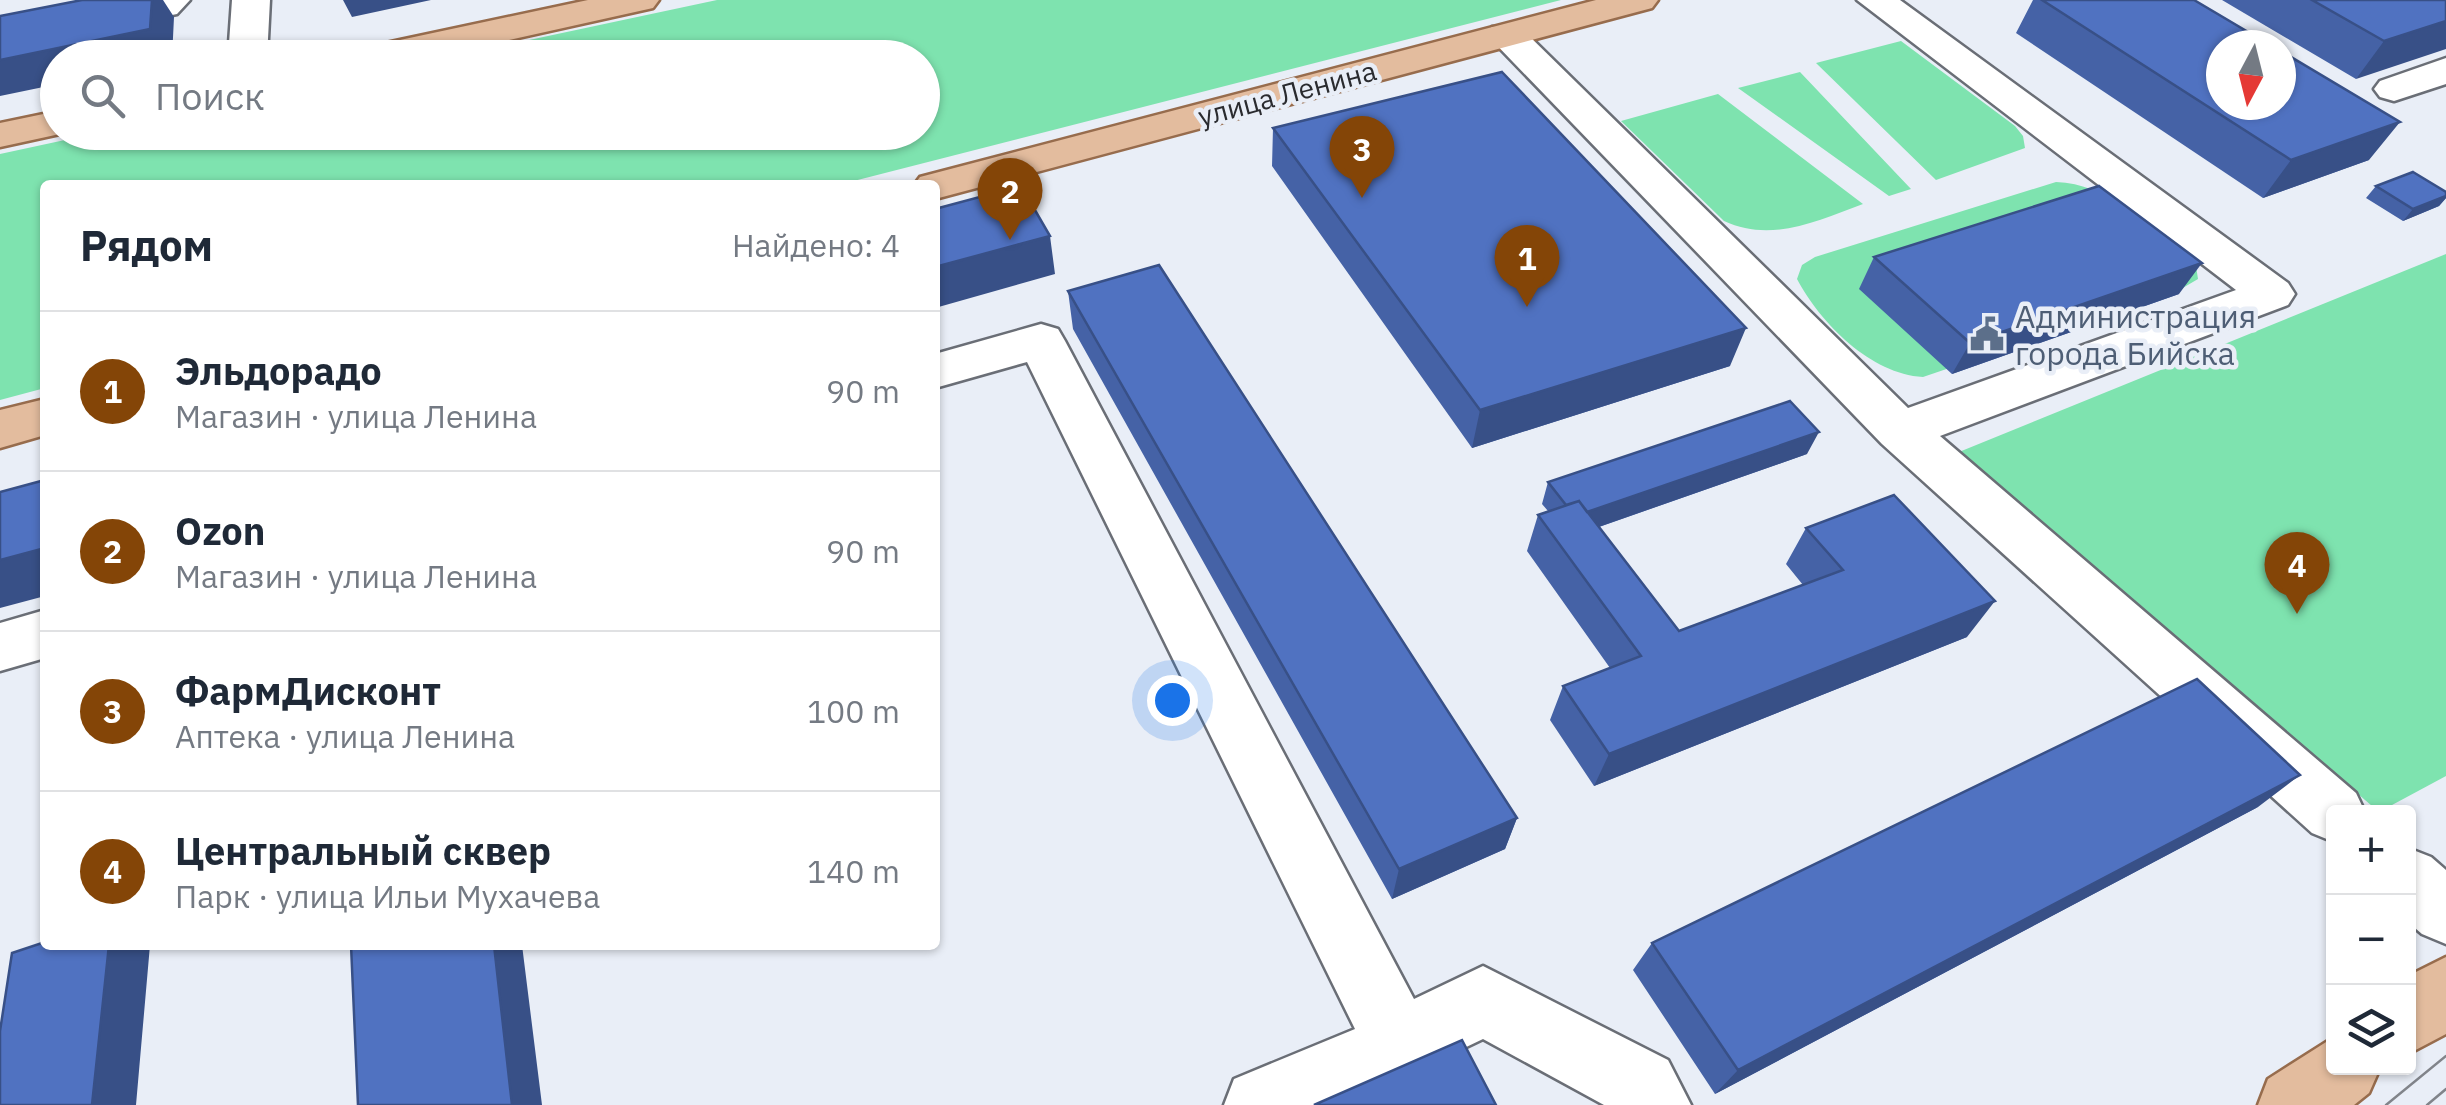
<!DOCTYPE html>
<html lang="ru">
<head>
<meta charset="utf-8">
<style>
	:root { --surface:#fff; --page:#f6f6f7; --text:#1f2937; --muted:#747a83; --line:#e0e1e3; --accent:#844507 }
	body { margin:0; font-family:"IBM Plex Sans",sans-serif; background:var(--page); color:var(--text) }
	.controls { position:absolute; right:30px; bottom:30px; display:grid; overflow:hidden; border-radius:10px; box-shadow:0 2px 8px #0004 }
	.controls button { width:90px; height:90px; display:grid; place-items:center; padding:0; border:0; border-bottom:2px solid var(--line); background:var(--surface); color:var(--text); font:50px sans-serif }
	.compass { position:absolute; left:2206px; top:30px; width:90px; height:90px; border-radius:50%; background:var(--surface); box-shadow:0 2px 8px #0004; rotate:187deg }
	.you { position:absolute; left:1172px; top:700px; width:35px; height:35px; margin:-25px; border:8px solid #fff; border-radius:50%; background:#1a73e8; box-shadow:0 0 0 15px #1a73e833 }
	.badge { display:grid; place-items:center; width:65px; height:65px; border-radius:50%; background:var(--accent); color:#fff; font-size:32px; font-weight:700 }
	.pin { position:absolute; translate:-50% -82px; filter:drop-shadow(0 2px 5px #0008) }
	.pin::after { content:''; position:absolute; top:52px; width:35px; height:30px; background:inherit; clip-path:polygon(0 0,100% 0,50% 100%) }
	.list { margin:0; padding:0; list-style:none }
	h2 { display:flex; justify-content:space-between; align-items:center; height:130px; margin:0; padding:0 40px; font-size:42px }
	h2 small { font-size:32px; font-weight:400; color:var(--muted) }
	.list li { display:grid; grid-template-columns:65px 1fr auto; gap:30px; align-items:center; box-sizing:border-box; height:160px; padding:0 40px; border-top:2px solid var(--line) }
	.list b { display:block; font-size:38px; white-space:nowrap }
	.list p { margin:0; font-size:32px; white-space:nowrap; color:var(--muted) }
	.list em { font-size:32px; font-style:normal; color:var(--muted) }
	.icon { flex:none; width:55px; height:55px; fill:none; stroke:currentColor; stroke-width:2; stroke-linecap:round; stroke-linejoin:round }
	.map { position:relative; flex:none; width:2446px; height:1105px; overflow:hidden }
	.search { position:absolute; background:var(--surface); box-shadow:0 2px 8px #0004; left:40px; top:40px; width:900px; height:110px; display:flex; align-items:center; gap:25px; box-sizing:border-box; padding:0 35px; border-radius:55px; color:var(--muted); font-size:38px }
	.panel { position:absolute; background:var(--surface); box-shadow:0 2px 8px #0004; left:40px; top:180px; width:900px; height:770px; border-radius:10px }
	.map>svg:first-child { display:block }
	.green { fill:#7ee3af }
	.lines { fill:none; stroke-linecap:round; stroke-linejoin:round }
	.minor-casing { stroke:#6a6e76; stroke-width:5 }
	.major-casing { stroke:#976c4d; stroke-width:5 }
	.minor { fill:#fff; fill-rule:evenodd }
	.major { fill:#e3bc9e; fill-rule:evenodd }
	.tram { stroke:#81848a; stroke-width:2.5 }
	.wall { fill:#4562a6 }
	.shaded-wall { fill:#385087 }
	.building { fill:#5072c1; stroke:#385087; stroke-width:2.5 }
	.labels { text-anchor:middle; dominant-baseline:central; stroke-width:9; stroke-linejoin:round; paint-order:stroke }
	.far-street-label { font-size:28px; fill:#2a2b2f; stroke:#e9eef7 }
	.service-label { font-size:32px; fill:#4e5e75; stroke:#e9eef7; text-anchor:start }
</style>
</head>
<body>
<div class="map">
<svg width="2446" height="1105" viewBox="0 0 2446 1105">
	<rect width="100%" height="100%" fill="#e9eef7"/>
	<path class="green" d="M717 0H1561L838 185H45V388L0 400V154L102 132H922V58L450 57Z
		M1901 41 2015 126 2023 136 2025 148 1936 180 1816 63Z
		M1800 72 1911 189 1889 196 1738 88Z
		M1718 94 1863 204C1817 221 1771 243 1724 221L1621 121Z
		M2056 182C2113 184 2154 232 2196 266L2198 279 2181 289 1923 377C1871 374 1821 324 1797 279L1802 265 1815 257Z
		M2446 254V776L2379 812 1959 452Z"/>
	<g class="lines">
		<g class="minor-casing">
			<path id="minor" d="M136 0H190L177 14 0 49V25Z
				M232 0H270L267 58H228Z
				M1857 0H1900L2288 283 2295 294 2288 305 1940 436 2356 793 2365 812H2334V842L2312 833 1882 444 1487 35 1492 27H1520L1908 408 2236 290Z
				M2446 58V84L2394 101 2380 97 2374 89 2380 81Z
				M1041 324 1058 329 1065 341 1414 999 1483 966 1668 1060 1691 1105H1604L1483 1039 1345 1105H1224L1234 1079 1355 1029 1027 362 935 388V354Z
				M45 610V658L0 671V623Z
				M2408 848 2431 857 2446 870V944L2422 934 2408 922Z"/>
		</g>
		<g class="major-casing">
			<path id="major" d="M588 0H659L653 8 428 58H353L358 50 372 46Z
				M1596 0H1658L1652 8 935 199V185H914L920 177Z
				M58 111V132H69L0 147V123Z
				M45 399V435L0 448V410Z
				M2446 957V1034L2408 1054V976Z
				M2334 1037V1068H2380L2369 1093 2354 1105H2258L2268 1079Z"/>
		</g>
		<use href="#minor" class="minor"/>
		<use href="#major" class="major"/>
		<path class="tram" d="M2386 1105 2446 1056
			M2427 1105 2446 1089"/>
	</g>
	<path class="wall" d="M2033 0H2194L2369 160 2263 198 2016 33Z
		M2222 0H2446L2356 79Z
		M1273 128 1730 366 1472 448 1272 166Z
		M2376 186 2446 192V198L2439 206 2403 221 2366 198Z
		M1874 257 2179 294 1952 374 1859 289Z
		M1068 291 1517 818 1505 849 1392 899 1073 329Z
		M1807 454 1599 527 1679 631 1803 585 1786 564 1806 528 1967 637 1594 786 1550 720 1563 686 1610 668 1527 551 1538 515 1548 511 1542 504 1548 482Z
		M2258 807 1715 1094 1633 970 1652 943Z"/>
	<path class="shaded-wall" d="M152 0H163L174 17 172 58H58V84L0 96V60Z
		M343 0H431L352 17Z
		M2446 21V49L2356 79 2384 41Z
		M2400 122 2369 160 2263 198 2291 160Z
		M2446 196V198L2439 206 2403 221 2413 209Z
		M1050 236 1055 274 935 308V267Z
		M2202 263 2179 294 1952 374 1970 343Z
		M1746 328 1730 366 1472 448 1480 410Z
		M1819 432 1807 454 1567 538 1574 516Z
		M45 548V596L0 608V560Z
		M1995 601 1967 637 1594 786 1609 754Z
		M2300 775 2258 807 1715 1094 1738 1070Z
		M1517 818 1505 849 1392 899 1399 869Z
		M109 945H150L136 1105H92Z
		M494 945H522L542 1105H512Z"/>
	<path class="building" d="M82 0H152L150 29 0 60V16Z
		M2042 0H2194L2270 45H2221V105H2281V51L2400 122 2291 160Z
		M2312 0H2446V21L2384 41Z
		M1502 72 1746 328 1480 410 1273 128Z
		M2413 172 2446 192V196L2413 209 2376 186Z
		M1021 186 1050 236 935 267V209Z
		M2099 186 2202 263 1970 343 1874 257Z
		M1159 265 1517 818 1399 869 1068 291Z
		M1790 401 1819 432 1587 512 1579 501 1566 505 1548 482Z
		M45 480V548L0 560V492Z
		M1894 495 1995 601 1609 754 1563 686 1641 656 1538 515 1579 501 1679 631 1843 570 1806 528Z
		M2197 679 2300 775 1738 1070 1652 943Z
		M45 942V945H109L92 1105H0V1031L12 953Z
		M351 945H494L512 1105H358Z
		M1462 1040 1496 1105H1314Z"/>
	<defs>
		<g id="civic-bare" transform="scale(2.7)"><path d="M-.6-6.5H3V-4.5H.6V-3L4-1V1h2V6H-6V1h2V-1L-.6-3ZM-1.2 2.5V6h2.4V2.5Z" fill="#5c6f8a" stroke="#e9eef7" stroke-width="2.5" paint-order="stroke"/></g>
	</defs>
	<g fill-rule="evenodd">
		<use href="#civic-bare" x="1987" y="334"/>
	</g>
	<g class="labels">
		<g class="far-street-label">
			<text transform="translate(1287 93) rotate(-15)">улица Ленина</text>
		</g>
		<g class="service-label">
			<text x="2015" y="316">Администрация<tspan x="2015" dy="37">города Бийска</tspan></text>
		</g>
	</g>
</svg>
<div class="controls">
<button>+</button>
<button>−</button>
<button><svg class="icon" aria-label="layers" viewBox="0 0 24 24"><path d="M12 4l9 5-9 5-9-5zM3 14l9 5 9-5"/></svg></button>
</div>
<svg class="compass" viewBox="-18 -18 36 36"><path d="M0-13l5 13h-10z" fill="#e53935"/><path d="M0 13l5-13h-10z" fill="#747a83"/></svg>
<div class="you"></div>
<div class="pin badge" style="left:1527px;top:307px">1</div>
<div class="pin badge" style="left:1010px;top:240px">2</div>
<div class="pin badge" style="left:1362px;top:198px">3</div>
<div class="pin badge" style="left:2297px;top:614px">4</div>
<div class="search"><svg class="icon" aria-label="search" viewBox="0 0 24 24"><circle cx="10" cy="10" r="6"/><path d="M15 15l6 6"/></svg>Поиск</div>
<section class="panel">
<h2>Рядом<small>Найдено: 4</small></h2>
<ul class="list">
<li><span class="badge">1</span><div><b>Эльдорадо</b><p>Магазин · улица Ленина</p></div><em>90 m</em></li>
<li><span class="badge">2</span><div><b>Ozon</b><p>Магазин · улица Ленина</p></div><em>90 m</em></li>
<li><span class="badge">3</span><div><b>ФармДисконт</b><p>Аптека · улица Ленина</p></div><em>100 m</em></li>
<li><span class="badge">4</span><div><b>Центральный сквер</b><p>Парк · улица Ильи Мухачева</p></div><em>140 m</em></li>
</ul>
</section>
</div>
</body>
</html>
